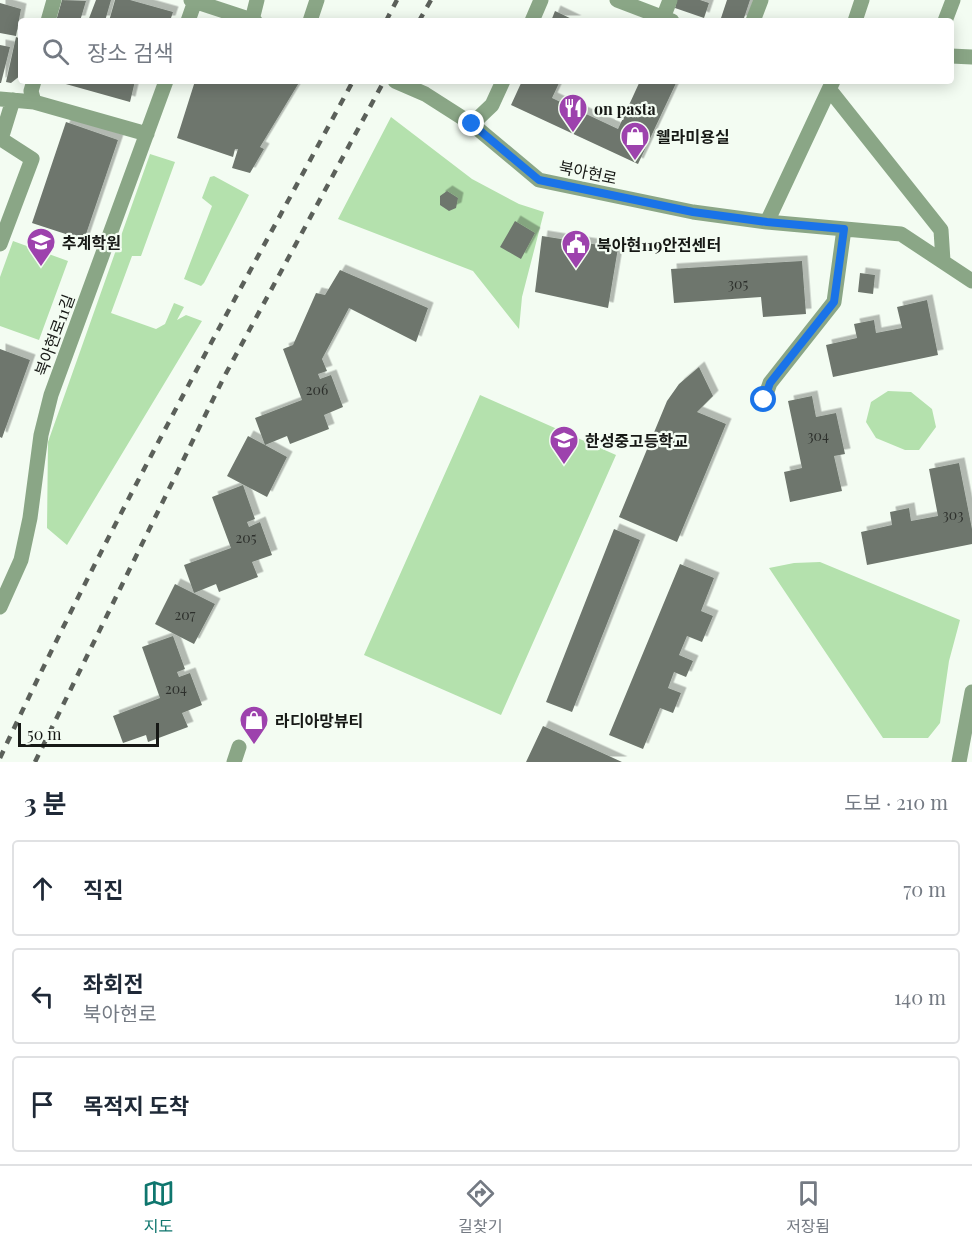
<!DOCTYPE html>
<html lang="ko">
<head>
<meta charset="utf-8">
<style>
	:root { --surface:#fff; --page:#f6f6f7; --text:#1f2937; --muted:#747a83; --line:#e0e1e3; --accent:#0f766e }
	body { margin:0; font-family:"Playfair Display","Noto Sans KR",serif; background:var(--page); color:var(--text) }
	.scale { position:absolute; left:18px; bottom:15px; width:141px; box-sizing:border-box; padding-left:6px; border:3px solid #171916; border-top:0; font-size:16px; line-height:21px; white-space:nowrap; color:#171916; -webkit-text-stroke:4px #f3fcf2; paint-order:stroke }
	.stop { position:absolute; width:18px; height:18px; margin:-14px; border:4px solid #1a73e8; border-radius:50%; background:#fff }
	.stop.end { background:#1a73e8; border-color:#fff; box-shadow:0 2px 6px #0008 }
	.list { margin:0; padding:0; list-style:none }
	h2 { display:flex; justify-content:space-between; align-items:center; height:78px; margin:0; padding:0 24px; font-size:26px }
	h2 small { font-size:20px; font-weight:400; color:var(--muted) }
	.list li { display:grid; grid-template-columns:39px 1fr auto; gap:18px; align-items:center; box-sizing:border-box; height:96px; margin:0 12px 12px; padding:0 12px; border:2px solid var(--line); border-radius:6px }
	.list b { display:block; font-size:22px; white-space:nowrap }
	.list p { margin:0; font-size:20px; white-space:nowrap; color:var(--muted) }
	.list em { font-size:20px; font-style:normal; color:var(--muted) }
	.icon { flex:none; width:33px; height:33px; fill:none; stroke:currentColor; stroke-width:2; stroke-linecap:round; stroke-linejoin:round }
	.map { position:relative; flex:none; width:972px; height:762px; overflow:hidden }
	.search { position:absolute; background:var(--surface); box-shadow:0 3px 15px #0003; left:18px; right:18px; top:18px; height:66px; display:flex; align-items:center; gap:15px; box-sizing:border-box; padding:0 21px; border-radius:6px; color:var(--muted); font-size:22px }
	.sheet { height:402px; background:var(--surface) }
	nav { display:flex; justify-content:space-around; align-items:center; box-sizing:border-box; height:84px; border-top:2px solid var(--line); background:var(--surface); font-size:16px; color:var(--muted) }
	nav a { display:grid; justify-items:center; gap:3px }
	nav .on { color:var(--accent) }
	.map>svg:first-child { display:block }
	.green { fill:#b4e1ad }
	.building { fill:#6e766d; filter:url(#shadow) }
	.lines { fill:none; stroke-linecap:round; stroke-linejoin:round }
	.minor { stroke:#8aa686; stroke-width:15 }
	.rail { stroke:#5b605a; stroke-width:4.5; stroke-dasharray:8 8; stroke-linecap:butt }
	.route { stroke:#1a73e8; stroke-width:8 }
	.labels { text-anchor:middle; dominant-baseline:central; stroke-width:4.5; stroke-linejoin:round; paint-order:stroke }
	.number-label { font-size:14px; fill:#2d302c }
	.poi-label { font-size:16px; font-weight:bold; fill:#171916; stroke:#f3fcf2; text-anchor:start }
	.street-label { font-size:16px; fill:#171916; stroke:#f3fcf2 }
</style>
</head>
<body>
<div class="map">
<svg width="972" height="762" viewBox="0 0 972 762">
	<defs>
		<filter id="shadow"><feDropShadow dx="5.5" dy="-5.5" stdDeviation="0" flood-color="#0004"/></filter>
	</defs>
	<rect width="100%" height="100%" fill="#f3fcf2"/>
	<path class="green" d="M391 117 472 179 519 204 544 212 522 297 519 329 473 271 338 219Z
		M150 154 175 162 141 256H132L111 313 156 329 165 324 174 303 184 307 177 320 186 315 202 321 67 545 47 528 48 442Z
		M214 176 249 195 204 283 201 286 184 279 212 206 202 198 210 177Z
		M13 241 68 261 39 340 0 326V277Z
		M888 391 911 392 932 409 936 427 919 450H905L876 438 866 422 871 402Z
		M480 395 616 455 501 715 364 655Z
		M820 562 960 620 949 661 940 723 928 738H883L769 568 794 563Z"/>
	<path class="building" d="M62 0 86 1 80 21H56Z
		M96 0H111L105 21H88Z
		M115 0H130L173 12 170 21H109Z
		M677 0H700L709 3 704 18 675 8Z
		M727 0H750L743 21H729L721 18Z
		M0 3 21 9 16 36 0 33Z
		M555 11 576 21H551Z
		M16 37 21 39V75L11 83 6 82Z
		M0 45 10 47 1 83H0Z
		M55 81H135L130 102Z
		M195 81H300L260 147 264 149 250 173 232 168 238 149H235L233 157 177 138Z
		M522 81H560L552 98 618 129 640 81H677L638 164 511 105Z
		M66 122 118 140 84 240 32 223Z
		M447 191 458 198 456 208 449 211 440 205V196Z
		M515 221 535 233 521 259 500 247Z
		M542 236 618 248 608 308 535 292Z
		M802 261 806 314 763 317 761 297 674 303 671 269Z
		M340 270 428 308 416 342 349 308 322 359 327 371 318 374 320 379 331 375 343 407 324 415 329 429 290 444 287 436 265 445 287 457 267 497 227 476 248 436 265 445 255 418 302 400 283 349 293 345 316 293 325 295Z
		M860 273 875 275 873 294 858 292Z
		M927 300 938 355 833 377 826 345 857 338 854 324 874 320 876 333 902 328 897 307Z
		M0 349 30 360 2 438 0 437Z
		M699 367 713 396 697 412 726 424 677 542 619 517 667 401 679 384Z
		M812 396 816 417 836 413 845 454 834 456 842 491 790 502 784 472 802 468 788 401Z
		M959 463 972 529V544L867 565 861 532 892 525 890 512 909 508 911 521 938 516 929 469Z
		M243 485 255 519 247 522 249 527 260 522 272 555 252 562 258 577 219 592 216 584 194 593 184 565 231 548 212 497Z
		M614 529 640 540 572 712 546 702Z
		M680 564 714 578 701 611 713 616 702 642 687 636 679 655 693 661 686 677 674 672 668 688 681 693 673 713 660 708 643 749 609 735Z
		M175 584 215 604 194 644 155 624Z
		M173 636 185 669 177 672 179 677 190 673 202 705 182 713 188 727 148 742 146 735 123 743 113 716 160 698 142 647Z
		M543 726 622 762H526Z"/>
	<g class="lines">
		<path class="minor" d="M191 0 255 21
			M617 0 672 21
			M663 18 670 0
			M252 20 257 0
			M48 21 54 0
			M188 21 195 1
			M310 21 317 0
			M532 21 541 0
			M753 21 761 0
			M855 21 862 0
			M945 21 953 0
			M951 56 972 57
			M395 81 425 94 472 124 539 180 693 212 767 222 901 234 972 281
			M829 89 941 230 943 261
			M0 99 34 102 147 134
			M34 102 31 91 34 81
			M472 124 492 105 503 81
			M767 222 833 81
			M0 244 32 159 1 139 13 100
			M764 400 770 383 834 302 844 229
			M0 607 21 560 30 518 41 435 51 395 166 81
			M234 762 239 747
			M959 762 972 692"/>
		<path class="rail" d="M386 21 397 0
			M419 21 431 0
			M0 758C108 527 232 305 353 81
			M35 762 224 377 384 81"/>
	</g>
	<g class="lines">
		<path class="route" d="M472 124 539 180 693 212 767 222 844 229 834 302 770 383 764 400"/>
	</g>
	<defs>
		<g id="restaurant-pin" transform="scale(1.5)"><path d="M0 17L-7.5 6A9.5 9.5 0 1 1 7.5 6Z" fill="#9d42ad" stroke="#f3fcf2"/><path d="M-5-6h1v4h1v-4h1v4h1v-4h1v5L-1.5 .5V6h-2V.5L-5-1ZM5-6V6H3V1.5H1.5Q1.5-4 5-6Z" fill="#fff"/></g>
		<g id="shop-pin" transform="scale(1.5)"><path d="M0 17L-7.5 6A9.5 9.5 0 1 1 7.5 6Z" fill="#9d42ad" stroke="#f3fcf2"/><path d="M-5-2.5h2.3a2.7 3.5 0 0 1 5.4 0H5L5.5 6h-11ZM-1.5-2.5h3a1.5 2.3 0 0 0-3 0Z" fill="#fff"/></g>
		<g id="school-pin" transform="scale(1.5)"><path d="M0 17L-7.5 6A9.5 9.5 0 1 1 7.5 6Z" fill="#9d42ad" stroke="#f3fcf2"/><path d="M0-5L7-2L0 1L-7-2ZM-4 1L0 2.5L4 1V4Q0 6-4 4Z" fill="#fff"/></g>
		<g id="civic-pin" transform="scale(1.5)"><path d="M0 17L-7.5 6A9.5 9.5 0 1 1 7.5 6Z" fill="#9d42ad" stroke="#f3fcf2"/><path d="M-.6-6.5H3V-4.5H.6V-3L4-1V1h2V6H-6V1h2V-1L-.6-3ZM-1.2 2.5V6h2.4V2.5Z" fill="#fff"/></g>
	</defs>
	<g fill-rule="evenodd">
		<use href="#restaurant-pin" x="573" y="108"/>
		<use href="#shop-pin" x="635" y="136"/>
		<use href="#school-pin" x="41" y="242"/>
		<use href="#civic-pin" x="576" y="244"/>
		<use href="#school-pin" x="564" y="440"/>
		<use href="#shop-pin" x="254" y="720"/>
	</g>
	<g class="labels">
		<g class="number-label">
			<text x="738" y="283">305</text>
			<text x="317" y="389">206</text>
			<text x="818" y="435">304</text>
			<text x="953" y="514">303</text>
			<text x="246" y="537">205</text>
			<text x="185" y="614">207</text>
			<text x="176" y="688">204</text>
		</g>
		<g class="poi-label">
			<text x="594" y="108">on pasta</text>
			<text x="656" y="136">웰라미용실</text>
			<text x="62" y="242">추계학원</text>
			<text x="597" y="244">북아현119안전센터</text>
			<text x="585" y="440">한성중고등학교</text>
			<text x="275" y="720">라디아망뷰티</text>
		</g>
		<g class="street-label">
			<text transform="translate(588 172) rotate(12)">북아현로</text>
			<text transform="translate(54 335) rotate(-70)">북아현로11길</text>
		</g>
	</g>
</svg>
<div class="scale">50 m</div>
<div class="stop" style="left:764px;top:400px"></div>
<div class="stop end" style="left:472px;top:124px"></div>
<div class="search"><svg class="icon" aria-label="search" viewBox="0 0 24 24"><circle cx="10" cy="10" r="6"/><path d="M15 15l6 6"/></svg>장소 검색</div>
</div>
<section class="sheet">
<h2>3 분<small>도보 · 210 m</small></h2>
<ul class="list">
<li><svg class="icon" aria-label="ahead" viewBox="0 0 24 24"><path d="M12 20V5M6 11l6-6 6 6"/></svg><div><b>직진</b></div><em>70 m</em></li>
<li><svg class="icon" aria-label="left" viewBox="0 0 24 24"><path d="M17 20v-9H6M10 6l-5 5 5 5"/></svg><div><b>좌회전</b><p>북아현로</p></div><em>140 m</em></li>
<li><svg class="icon" aria-label="arrive" viewBox="0 0 24 24"><path d="M6 21V4h12l-3 4 3 4H6"/></svg><div><b>목적지 도착</b></div></li>
</ul>
</section>
<nav>
<a class="on"><svg class="icon" aria-label="map" viewBox="0 0 24 24"><path d="M3 6l6-2 6 2 6-2v14l-6 2-6-2-6 2zM9 4v14M15 6v14"/></svg>지도</a>
<a><svg class="icon" aria-label="directions" viewBox="0 0 24 24"><path d="M12 3l9 9-9 9-9-9zM9 14v-3h6M13 9l2 2-2 2"/></svg>길찾기</a>
<a><svg class="icon" aria-label="saved" viewBox="0 0 24 24"><path d="M7 4h10v16l-5-4-5 4z"/></svg>저장됨</a>
</nav>
</body>
</html>
